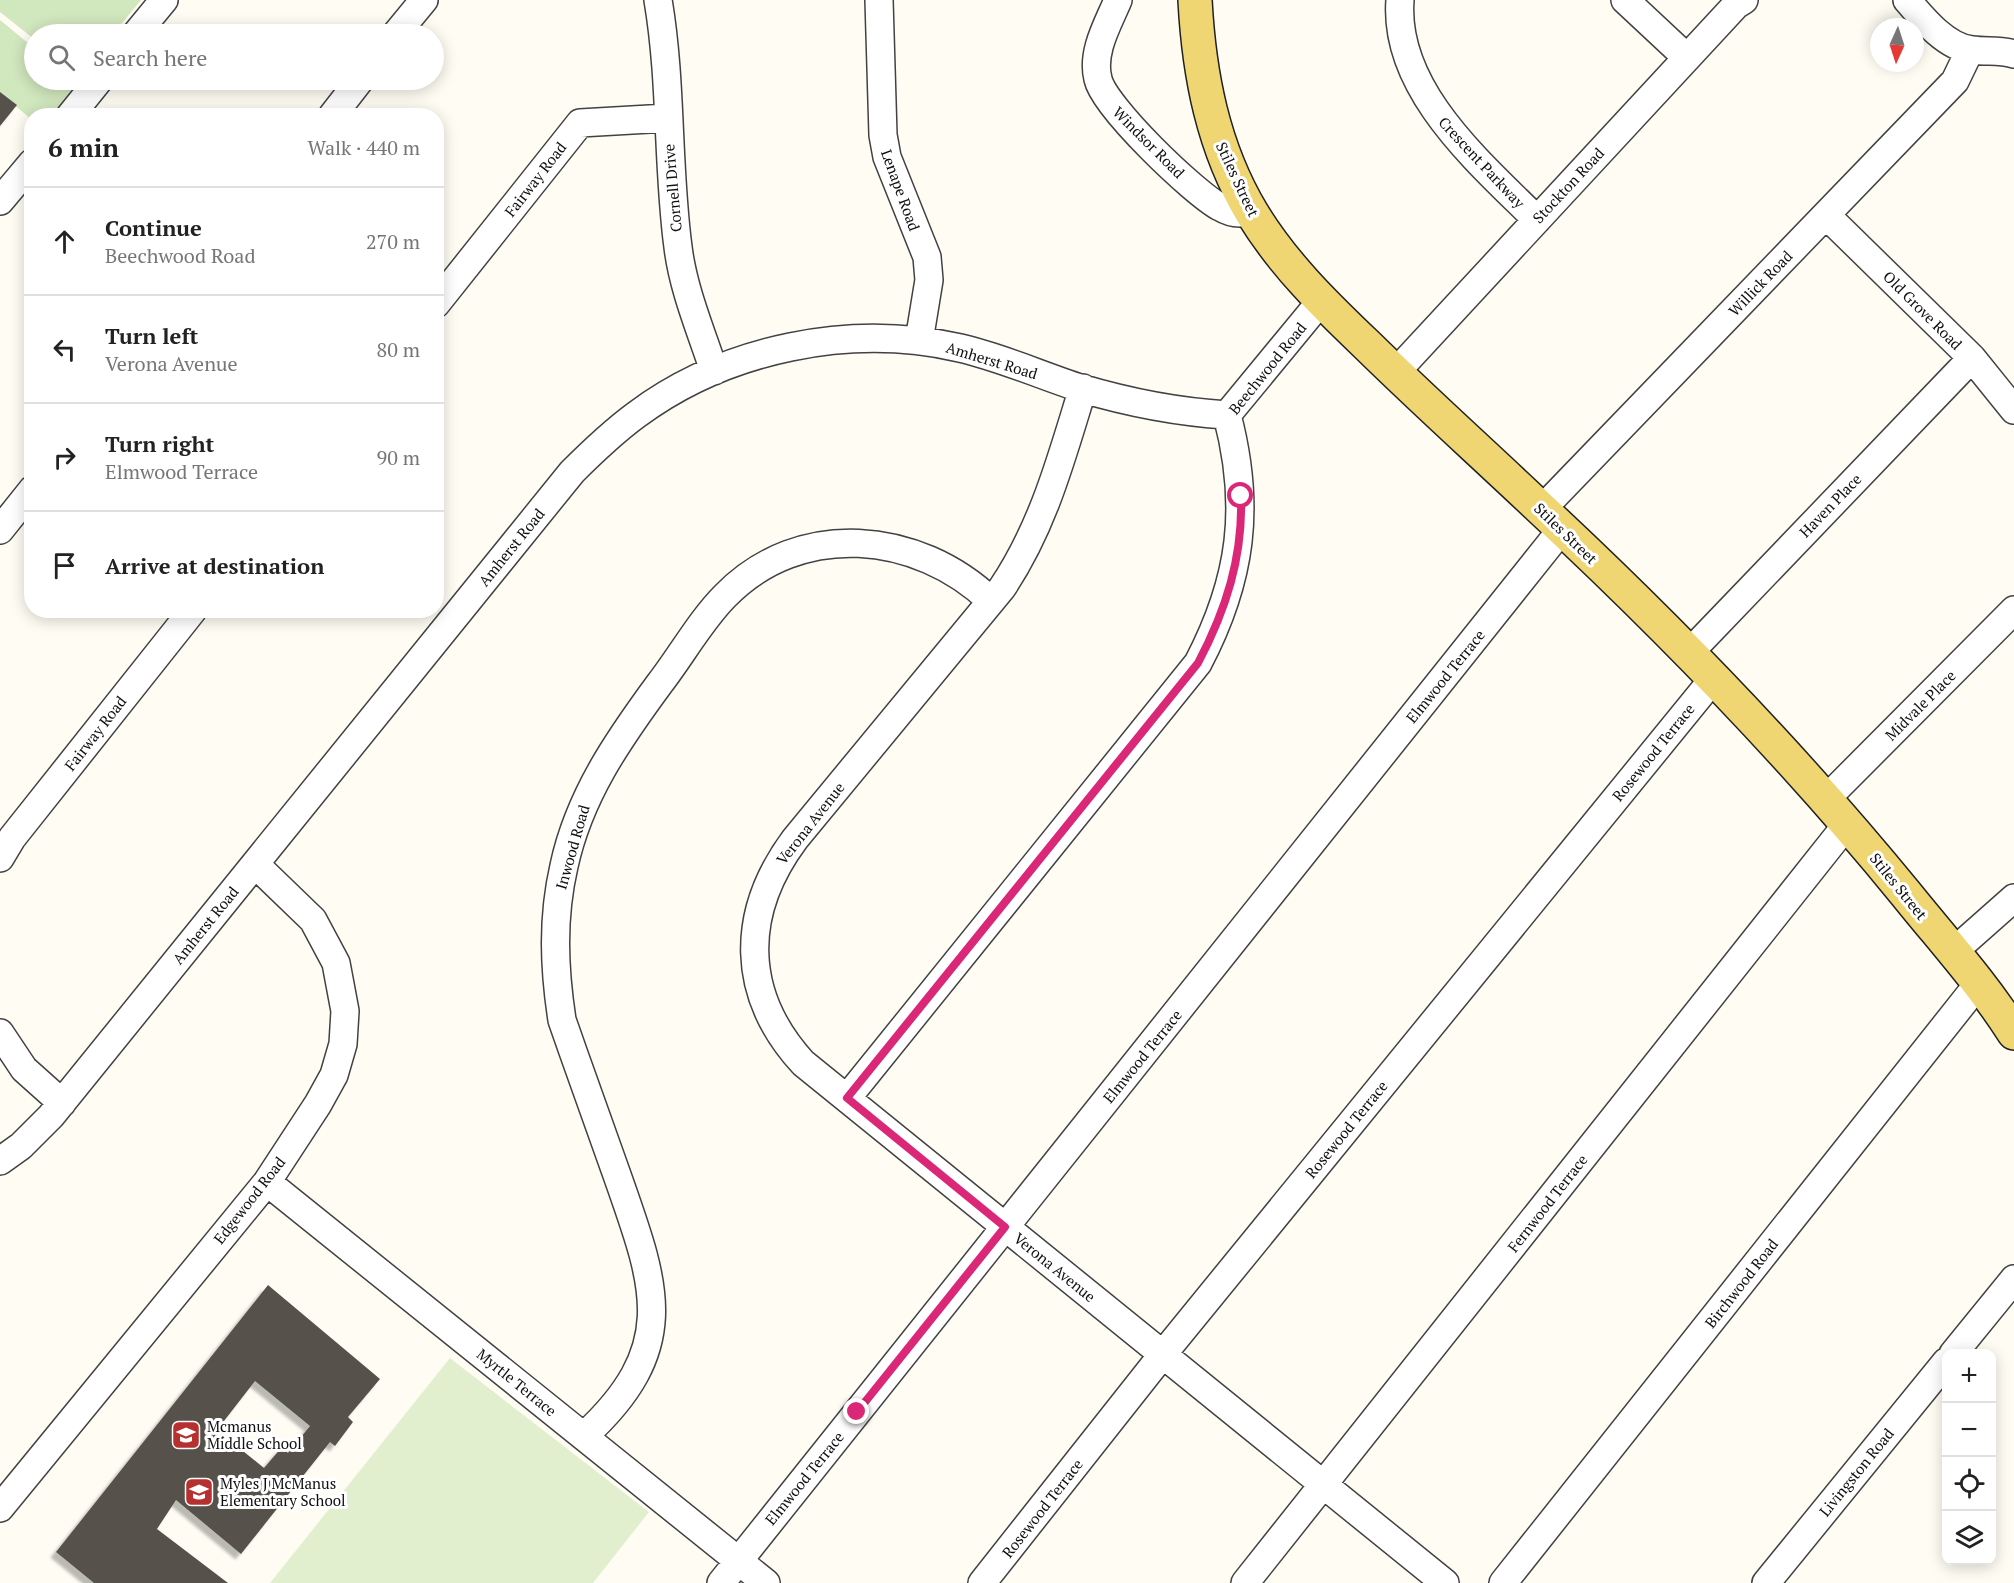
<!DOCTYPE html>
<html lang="en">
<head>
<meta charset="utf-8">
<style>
	:root { --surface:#fff; --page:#f6f6f6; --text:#222; --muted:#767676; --line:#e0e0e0 }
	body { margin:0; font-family:"PT Serif",serif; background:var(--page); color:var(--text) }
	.controls { position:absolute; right:18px; bottom:18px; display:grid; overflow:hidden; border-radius:12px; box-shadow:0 3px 15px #0003 }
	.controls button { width:54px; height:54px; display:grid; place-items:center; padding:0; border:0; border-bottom:2px solid var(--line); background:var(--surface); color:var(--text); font:30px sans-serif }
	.compass { position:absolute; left:1870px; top:18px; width:54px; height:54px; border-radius:50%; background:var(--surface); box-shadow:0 3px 15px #0003; rotate:183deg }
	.stop { position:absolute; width:18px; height:18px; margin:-14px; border:4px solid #db2777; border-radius:50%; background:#fff }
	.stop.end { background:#db2777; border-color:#fff; box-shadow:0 2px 6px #0008 }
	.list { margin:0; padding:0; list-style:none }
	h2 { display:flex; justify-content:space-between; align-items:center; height:78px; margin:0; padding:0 24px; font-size:26px }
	h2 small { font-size:20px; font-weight:400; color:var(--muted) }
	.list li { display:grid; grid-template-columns:39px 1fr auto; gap:18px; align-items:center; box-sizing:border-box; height:108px; padding:0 24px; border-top:2px solid var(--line) }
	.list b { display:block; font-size:22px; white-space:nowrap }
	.list p { margin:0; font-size:20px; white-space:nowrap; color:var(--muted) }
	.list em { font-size:20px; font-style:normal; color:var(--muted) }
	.icon { flex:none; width:33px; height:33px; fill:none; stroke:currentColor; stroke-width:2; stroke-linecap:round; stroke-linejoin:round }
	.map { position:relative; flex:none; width:2014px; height:1583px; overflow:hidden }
	.search { position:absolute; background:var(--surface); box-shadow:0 3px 15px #0003; left:24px; top:24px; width:420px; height:66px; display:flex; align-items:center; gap:15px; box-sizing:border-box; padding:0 21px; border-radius:33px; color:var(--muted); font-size:22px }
	.panel { position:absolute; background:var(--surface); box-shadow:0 3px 15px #0003; left:24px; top:108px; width:420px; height:510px; border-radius:24px }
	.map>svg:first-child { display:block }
	.green { fill:#d1e7be }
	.pitch { fill:#e2efcf }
	.building { fill:#57514c; fill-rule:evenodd; filter:url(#shadow) }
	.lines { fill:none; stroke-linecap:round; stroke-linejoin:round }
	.minor-casing { stroke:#424242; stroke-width:30 }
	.major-casing { stroke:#202020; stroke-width:36 }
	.minor { stroke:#fff; stroke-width:27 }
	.major { stroke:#efd672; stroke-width:33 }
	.route { stroke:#db2777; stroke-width:8 }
	.labels { text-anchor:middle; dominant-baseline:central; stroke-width:6; stroke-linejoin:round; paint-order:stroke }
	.street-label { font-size:15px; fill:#0f0f0f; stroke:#fff }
	.poi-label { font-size:15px; fill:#0f0f0f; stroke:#fff; text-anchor:start }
</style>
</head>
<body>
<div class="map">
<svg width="2014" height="1583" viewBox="0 0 2014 1583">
	<defs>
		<filter id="shadow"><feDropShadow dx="-5.5" dy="5.5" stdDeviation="1.5" flood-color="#0004"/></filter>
	</defs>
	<rect width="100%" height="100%" fill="#fefcf3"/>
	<path class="green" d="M0 0H141L113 34H34V39L0 12Z
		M0 20 34 48V80H74L78 83 52 115 32 116 31 119 0 93Z"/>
	<path class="pitch" d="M450 1358 649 1512 593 1583H270Z"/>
	<path class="building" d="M0 92 17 105 0 126Z
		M268 1285 380 1379 348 1417 353 1422 335 1446 330 1442 241 1554 176 1500 157 1529 228 1583H94L56 1552ZM255 1381 310 1426 288 1453 282 1447 264 1468 217 1430Z"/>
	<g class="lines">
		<g class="minor-casing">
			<path id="minor" d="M658 0C672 82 667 165 678 247 683 289 701 331 714 371
				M879 0 883 135 887 157 927 257 929 280 919 341
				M1118 0C1108 24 1091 52 1098 79 1104 107 1194 193 1220 207 1230 213 1240 215 1251 211
				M1400 0C1393 90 1480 163 1537 220
				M1625 0 1686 57
				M1907 0C1923 19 1946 47 1972 50 1987 52 2000 50 2014 54
				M136 34 164 0
				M396 34 424 0
				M70 116 99 80
				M332 116 360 80
				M0 201 32 163
				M1826 215 1972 358 2014 410
				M436 304 580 123 667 118
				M1395 373 1736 5 1744 0
				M1083 388C1061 459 1044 525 1002 588L795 839C740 913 740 994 803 1063L1445 1583
				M1227 415 1321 301
				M1542 509 1955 81 1970 50
				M0 530 32 490
				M1689 653 1972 358
				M1826 799 2014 610
				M0 858 12 838 193 610
				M1953 952 2014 898
				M0 1033 24 1069 62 1103
				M847 1098 1198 663C1242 579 1251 506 1227 415
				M0 1161 21 1146 51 1116 572 472C592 452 613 432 636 415 726 348 850 323 960 348 1000 357 1040 375 1080 388 1127 402 1178 412 1227 415
				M267 1182 766 1583
				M1953 1354 2014 1279
				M584 1436C681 1347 656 1286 617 1175 599 1124 580 1072 562 1020 554 968 552 918 564 866 579 796 618 740 660 683 681 656 701 620 725 596 800 519 918 531 991 601
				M0 1508 267 1182 318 1104 334 1075 343 1044 345 1011 336 963 313 920 255 864
				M721 1583 1562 529
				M982 1583 1163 1354 1714 678
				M1245 1583 1848 823
				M1503 1583 1979 983
				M1766 1583 1946 1362"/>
		</g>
		<g class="major-casing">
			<path id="major" d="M1195 0C1199 75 1213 148 1252 213 1283 264 1324 304 1367 345 1423 400 1482 453 1539 507 1669 628 1794 757 1906 894 1943 940 1983 984 2014 1033"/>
		</g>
		<use href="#minor" class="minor"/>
		<use href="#major" class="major"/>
	</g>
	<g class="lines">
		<path class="route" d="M857 1412 1005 1227 847 1098 1198 663C1226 610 1243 557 1241 496"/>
	</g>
	<defs>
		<g id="school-square" transform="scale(1.5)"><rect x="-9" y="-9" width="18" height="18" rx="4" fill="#b73030" stroke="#fff"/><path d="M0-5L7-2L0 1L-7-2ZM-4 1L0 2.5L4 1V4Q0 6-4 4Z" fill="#fff"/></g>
	</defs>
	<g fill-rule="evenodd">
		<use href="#school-square" x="186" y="1435"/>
		<use href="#school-square" x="199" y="1492"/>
	</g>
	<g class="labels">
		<g class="street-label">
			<text transform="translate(1149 142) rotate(45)">Windsor Road</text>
			<text transform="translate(1482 162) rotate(47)">Crescent Parkway</text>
			<text transform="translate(535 179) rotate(-52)">Fairway Road</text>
			<text transform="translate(1238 179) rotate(65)">Stiles Street</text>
			<text transform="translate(1568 185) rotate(-47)">Stockton Road</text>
			<text transform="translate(672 188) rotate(-95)">Cornell Drive</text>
			<text transform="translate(901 190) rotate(70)">Lenape Road</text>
			<text transform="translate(1760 283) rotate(-46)">Willick Road</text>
			<text transform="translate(1923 310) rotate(45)">Old Grove Road</text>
			<text transform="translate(992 360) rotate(17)">Amherst Road</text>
			<text transform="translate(1267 368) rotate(-51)">Beechwood Road</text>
			<text transform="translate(1830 505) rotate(-46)">Haven Place</text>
			<text transform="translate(1566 533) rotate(44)">Stiles Street</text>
			<text transform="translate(511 547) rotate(-51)">Amherst Road</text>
			<text transform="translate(1445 676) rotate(-51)">Elmwood Terrace</text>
			<text transform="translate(1920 705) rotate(-45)">Midvale Place</text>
			<text transform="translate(95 733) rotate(-52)">Fairway Road</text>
			<text transform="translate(1653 752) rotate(-51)">Rosewood Terrace</text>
			<text transform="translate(810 823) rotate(-52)">Verona Avenue</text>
			<text transform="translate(572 847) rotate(-74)">Inwood Road</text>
			<text transform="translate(1899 886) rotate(51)">Stiles Street</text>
			<text transform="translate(205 925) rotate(-51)">Amherst Road</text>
			<text transform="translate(1142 1056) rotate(-51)">Elmwood Terrace</text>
			<text transform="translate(1346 1129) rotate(-51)">Rosewood Terrace</text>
			<text transform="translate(249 1200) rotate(-52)">Edgewood Road</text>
			<text transform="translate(1547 1203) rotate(-52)">Fernwood Terrace</text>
			<text transform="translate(1055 1267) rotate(39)">Verona Avenue</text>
			<text transform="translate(1741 1283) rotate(-52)">Birchwood Road</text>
			<text transform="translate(517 1382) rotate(39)">Myrtle Terrace</text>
			<text transform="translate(1856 1472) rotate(-51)">Livingston Road</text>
			<text transform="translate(804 1478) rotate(-51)">Elmwood Terrace</text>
			<text transform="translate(1042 1508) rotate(-52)">Rosewood Terrace</text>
		</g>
		<g class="poi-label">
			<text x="207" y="1426">Mcmanus<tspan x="207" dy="17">Middle School</tspan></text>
			<text x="220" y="1483">Myles J McManus<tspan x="220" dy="17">Elementary School</tspan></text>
		</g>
	</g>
</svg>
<div class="controls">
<button>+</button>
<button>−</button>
<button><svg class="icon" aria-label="locate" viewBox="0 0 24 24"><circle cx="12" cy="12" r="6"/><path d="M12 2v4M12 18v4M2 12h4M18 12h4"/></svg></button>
<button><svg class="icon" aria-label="layers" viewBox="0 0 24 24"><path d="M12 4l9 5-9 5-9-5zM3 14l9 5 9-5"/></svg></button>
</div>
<svg class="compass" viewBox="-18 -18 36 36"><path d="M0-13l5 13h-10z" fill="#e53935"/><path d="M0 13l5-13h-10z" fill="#767676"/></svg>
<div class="stop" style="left:1241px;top:496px"></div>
<div class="stop end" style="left:857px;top:1412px"></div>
<div class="search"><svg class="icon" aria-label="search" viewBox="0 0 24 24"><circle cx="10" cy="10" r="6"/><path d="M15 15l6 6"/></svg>Search here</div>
<section class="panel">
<h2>6 min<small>Walk · 440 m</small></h2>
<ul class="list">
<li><svg class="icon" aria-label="ahead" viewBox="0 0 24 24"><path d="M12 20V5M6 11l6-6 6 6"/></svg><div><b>Continue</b><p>Beechwood Road</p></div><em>270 m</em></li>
<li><svg class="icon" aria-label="left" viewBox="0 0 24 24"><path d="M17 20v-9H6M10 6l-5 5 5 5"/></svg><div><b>Turn left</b><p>Verona Avenue</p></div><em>80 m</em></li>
<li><svg class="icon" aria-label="right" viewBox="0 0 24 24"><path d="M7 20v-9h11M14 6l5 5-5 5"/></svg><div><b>Turn right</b><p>Elmwood Terrace</p></div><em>90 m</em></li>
<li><svg class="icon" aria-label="arrive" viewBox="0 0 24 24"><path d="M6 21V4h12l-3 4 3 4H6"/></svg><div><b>Arrive at destination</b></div></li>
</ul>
</section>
</div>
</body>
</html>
